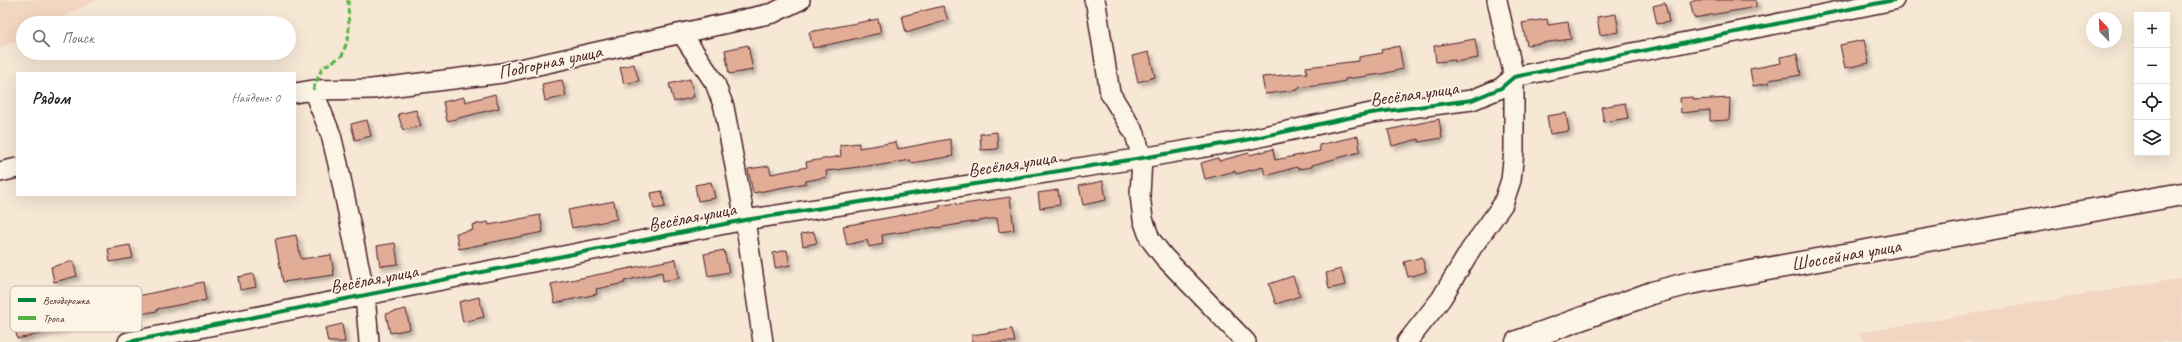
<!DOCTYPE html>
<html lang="ru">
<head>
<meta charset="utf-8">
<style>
	:root { --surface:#fff; --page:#f6f6f6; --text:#222; --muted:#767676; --line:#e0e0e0 }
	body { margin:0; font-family:Caveat,sans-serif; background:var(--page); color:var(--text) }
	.controls { position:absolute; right:12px; top:12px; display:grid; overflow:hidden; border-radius:0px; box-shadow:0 4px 16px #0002 }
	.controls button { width:36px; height:36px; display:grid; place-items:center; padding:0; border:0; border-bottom:1px solid var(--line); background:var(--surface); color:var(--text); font:20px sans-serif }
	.compass { position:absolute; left:2086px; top:12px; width:36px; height:36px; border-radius:50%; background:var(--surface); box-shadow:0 4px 16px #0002; rotate:336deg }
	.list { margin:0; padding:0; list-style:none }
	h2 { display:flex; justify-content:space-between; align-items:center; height:52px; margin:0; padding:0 16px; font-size:17px }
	h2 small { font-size:13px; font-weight:400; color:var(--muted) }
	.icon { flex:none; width:22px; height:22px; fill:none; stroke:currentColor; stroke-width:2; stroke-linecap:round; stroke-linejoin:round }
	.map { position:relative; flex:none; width:2182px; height:342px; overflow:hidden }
	.search { position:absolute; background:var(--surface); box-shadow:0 4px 16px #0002; left:16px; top:16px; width:280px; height:44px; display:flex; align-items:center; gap:10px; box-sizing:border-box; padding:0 14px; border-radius:22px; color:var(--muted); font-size:15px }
	.panel { position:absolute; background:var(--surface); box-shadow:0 4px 16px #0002; left:16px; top:72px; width:280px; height:124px; border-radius:0px }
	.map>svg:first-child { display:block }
	.built { fill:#f1d6c2 }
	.building { fill:#e2ad97; stroke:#4a1f2b; filter:url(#shadow) }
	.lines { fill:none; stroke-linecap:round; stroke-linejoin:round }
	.minor-casing { stroke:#4a1f2b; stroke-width:22 }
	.major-casing { stroke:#4a1f2b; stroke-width:25 }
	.minor { stroke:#fcf5e5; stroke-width:19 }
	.major { stroke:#fcf5e5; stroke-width:22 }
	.quiet { stroke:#57b146; stroke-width:3; stroke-dasharray:6 3; stroke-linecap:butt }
	.cycleway-casing { stroke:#fcf5e5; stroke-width:6 }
	.cycleway { stroke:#00873e; stroke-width:4 }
	.labels { text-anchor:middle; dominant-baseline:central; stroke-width:3.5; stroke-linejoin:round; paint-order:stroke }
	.street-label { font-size:19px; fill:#4a1f2b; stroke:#fcf5e5 }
	.key { fill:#fcf5e5; stroke:#c7b5ad; stroke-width:1 }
	.key-label { font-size:11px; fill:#4a1f2b }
</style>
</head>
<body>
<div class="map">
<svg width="2182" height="342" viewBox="0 0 2182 342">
	<defs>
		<filter id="shadow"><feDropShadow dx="3.5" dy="3.5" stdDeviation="2" flood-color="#0004"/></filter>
	</defs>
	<rect width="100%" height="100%" fill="#f7e7d5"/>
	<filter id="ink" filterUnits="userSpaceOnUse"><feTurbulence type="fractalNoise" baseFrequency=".025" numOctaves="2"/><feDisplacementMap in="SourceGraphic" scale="8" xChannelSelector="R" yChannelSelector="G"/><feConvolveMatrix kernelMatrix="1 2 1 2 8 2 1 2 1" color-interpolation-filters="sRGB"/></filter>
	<g filter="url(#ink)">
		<path class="built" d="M0 0H97L50 23H23V37L0 48Z
			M2182 278V342H1866L1858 333Z"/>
		<path class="building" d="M1697 0H1756V7L1694 18 1690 2Z
			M1665 3 1669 22 1657 24 1653 6Z
			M943 6 948 20 906 33 902 16Z
			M1616 14 1619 32 1600 35 1597 17Z
			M878 19 881 33 813 48 809 32Z
			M1547 19 1548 25 1568 22 1571 39 1527 45 1522 23Z
			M1475 39 1478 58 1455 62V60L1436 62 1434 46Z
			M1864 40 1869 63 1845 68 1840 45Z
			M748 45 753 70 729 74 725 50Z
			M1399 46 1403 69 1382 74 1345 79V81L1330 84 1298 88V90L1265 94 1262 77 1307 73 1306 67 1359 61V57L1382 53 1381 50Z
			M1149 52 1155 77 1138 82 1132 56Z
			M1797 54 1801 75 1769 80V83L1753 86 1750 69 1781 63 1780 57Z
			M634 64 639 81 624 84 620 67Z
			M690 79 694 97 674 102 669 84Z
			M562 80 566 96 545 101 542 84Z
			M495 94 499 108 447 121 443 102 464 97 465 102Z
			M1693 97 1694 100 1730 98 1729 120 1710 121V110L1681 113 1680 98Z
			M1625 103 1628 118 1604 122 1601 107Z
			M416 110 421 126 403 130 398 114Z
			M1566 113 1569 131 1550 134 1547 116Z
			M1439 119 1442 138 1419 142V139L1392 146 1388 130Z
			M367 120 371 136 355 140 351 124Z
			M997 132 998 149 981 150 980 134Z
			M1358 136 1360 152 1312 165V167L1298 169 1297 167 1265 176 1263 167 1236 174 1235 171 1205 179 1201 163 1218 158 1219 161 1249 153 1250 155 1273 149 1275 160 1320 151 1319 145Z
			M950 139 953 156 911 163 910 160 876 166 875 165 826 171 827 177 806 181V183L753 193 748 169 769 166 771 174 807 167 806 162 841 156 840 145 859 143V148L896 142 898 149Z
			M1103 181 1106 200 1083 205 1079 186Z
			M711 182 715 198 698 201 695 185Z
			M1058 190 1060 205 1040 208 1038 193Z
			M662 191 665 207 654 209 651 193Z
			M1010 197 1014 230 999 232 997 218 936 228V227L882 235 883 244 869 247 867 240 847 245 843 226 940 208 939 206 956 203 957 205Z
			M614 201 617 219 572 228 568 210Z
			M540 215 543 232 459 249 456 233 473 230 472 225 488 222 489 225Z
			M814 232 817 243 803 246 801 234Z
			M296 235 301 259 331 255 334 275 283 282 275 239Z
			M395 243 398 264 380 266 377 246Z
			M130 245 133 258 110 262 108 249Z
			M724 250 729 272 708 276 704 254Z
			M787 250 790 265 775 268 773 253Z
			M1422 257 1426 272 1408 277 1404 262Z
			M676 259 679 278 663 281 662 272 624 281 625 283 596 289 597 294 555 303 551 284Z
			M73 261 77 276 54 282 51 267Z
			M1341 269 1345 285 1329 289 1326 273Z
			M253 274 256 287 240 290 238 277Z
			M1293 276 1300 296 1276 304 1269 284Z
			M203 282 206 300 157 309V311L141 314 138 296Z
			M479 297 484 317 463 322 459 302Z
			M65 309 68 328 17 339 14 318Z
			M406 309 410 329 390 333 386 314Z
			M342 324 345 342H328L325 328Z
			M1012 329 1015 342H972V335Z"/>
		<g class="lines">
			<g class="minor-casing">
				<path id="minor" d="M1094 0 1096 4 1110 93 1135 134 1142 158 1140 195 1143 219 1150 239 1164 257 1246 342
					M682 34 715 83 724 107 745 220 763 342
					M313 90 331 135 338 164 365 295 369 342
					M295 93 313 90 372 89 502 73 773 13 800 0
					M0 172 17 168
					M128 342 745 220 1142 158 1246 140 1371 113 1472 100 1501 88 1514 77 1894 0
					M1407 342 1441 299 1471 249 1503 204 1511 180 1514 151V77L1497 0"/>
			</g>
			<g class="major-casing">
				<path id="major" d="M1517 342 1652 293 1690 283 2182 194"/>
			</g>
			<use href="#minor" class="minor"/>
			<use href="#major" class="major"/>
			<path class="quiet" d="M313 90 322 68 342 56 349 35 348 0"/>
			<g class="cycleway-casing">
				<path id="cycleway" d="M128 342 745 220 1142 158 1246 140 1371 113 1472 100 1501 88 1514 77 1894 0"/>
			</g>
			<use href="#cycleway" class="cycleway"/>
		</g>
	</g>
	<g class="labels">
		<g class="street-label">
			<text transform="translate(550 62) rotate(-12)">Подгорная улица</text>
			<text transform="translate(1414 94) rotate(-8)">Весёлая улица</text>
			<text transform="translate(1012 164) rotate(-9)">Весёлая улица</text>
			<text transform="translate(692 217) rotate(-11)">Весёлая улица</text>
			<text transform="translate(1846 255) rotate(-10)">Шоссейная улица</text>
			<text transform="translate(374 279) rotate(-11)">Весёлая улица</text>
		</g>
	</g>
	<rect x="10" y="286" width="132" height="46" rx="6" class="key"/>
	<rect x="18" y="298" width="18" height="4" fill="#00873e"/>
	<rect x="18" y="316" width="18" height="4" fill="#57b146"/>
	<g class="key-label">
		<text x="43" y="304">Велодорожка</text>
		<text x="43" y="322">Тропа</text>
	</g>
</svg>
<div class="controls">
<button>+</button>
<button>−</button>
<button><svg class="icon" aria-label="locate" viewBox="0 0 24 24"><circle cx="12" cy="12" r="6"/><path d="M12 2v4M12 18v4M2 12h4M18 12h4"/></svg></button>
<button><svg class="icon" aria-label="layers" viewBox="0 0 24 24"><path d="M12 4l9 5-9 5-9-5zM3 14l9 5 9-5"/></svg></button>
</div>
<svg class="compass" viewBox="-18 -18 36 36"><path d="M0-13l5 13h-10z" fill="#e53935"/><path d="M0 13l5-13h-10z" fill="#767676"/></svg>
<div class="search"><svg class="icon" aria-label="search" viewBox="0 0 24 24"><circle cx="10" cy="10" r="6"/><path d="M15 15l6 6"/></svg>Поиск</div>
<section class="panel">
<h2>Рядом<small>Найдено: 0</small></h2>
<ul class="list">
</ul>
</section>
</div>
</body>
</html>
